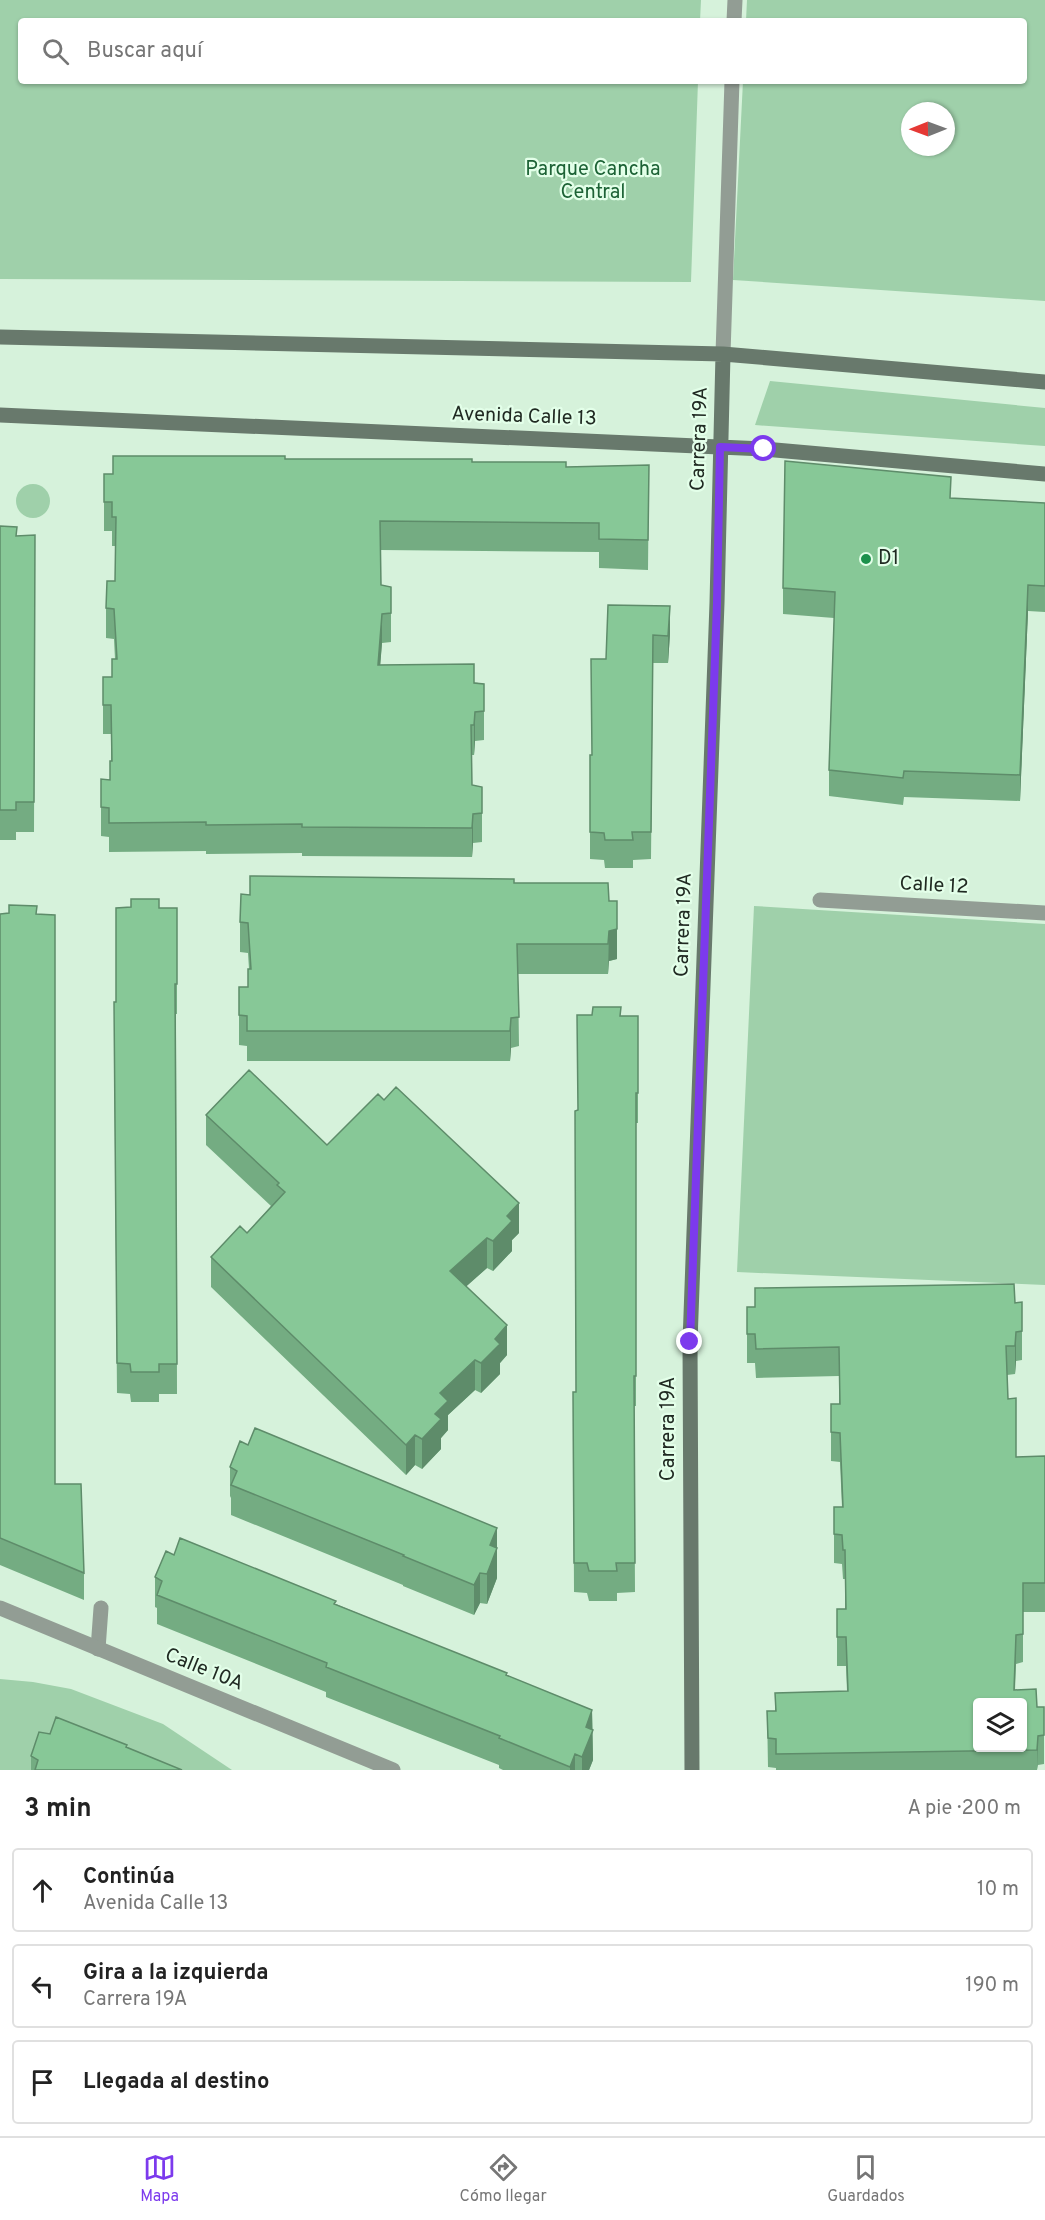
<!DOCTYPE html>
<html lang="es">
<head>
<meta charset="utf-8">
<style>
	:root { --surface:#fff; --page:#f6f6f6; --text:#222; --muted:#767676; --line:#e0e0e0; --accent:#7c3aed }
	body { margin:0; font-family:Overpass,sans-serif; background:var(--page); color:var(--text) }
	.controls { position:absolute; right:18px; bottom:18px; display:grid; overflow:hidden; border-radius:6px; box-shadow:0 2px 4px #0004 }
	.controls button { width:54px; height:54px; display:grid; place-items:center; padding:0; border:0; border-bottom:2px solid var(--line); background:var(--surface); color:var(--text); font:30px sans-serif }
	.compass { position:absolute; left:901px; top:102px; width:54px; height:54px; border-radius:50%; background:var(--surface); box-shadow:0 2px 4px #0004; rotate:269deg }
	.stop { position:absolute; width:18px; height:18px; margin:-14px; border:4px solid #7c3aed; border-radius:50%; background:#fff }
	.stop.end { background:#7c3aed; border-color:#fff; box-shadow:0 2px 6px #0008 }
	.list { margin:0; padding:0; list-style:none }
	h2 { display:flex; justify-content:space-between; align-items:center; height:78px; margin:0; padding:0 24px; font-size:26px }
	h2 small { font-size:20px; font-weight:400; color:var(--muted) }
	.list li { display:grid; grid-template-columns:39px 1fr auto; gap:18px; align-items:center; box-sizing:border-box; height:84px; margin:0 12px 12px; padding:0 12px; border:2px solid var(--line); border-radius:6px }
	.list b { display:block; font-size:22px; white-space:nowrap }
	.list p { margin:0; font-size:20px; white-space:nowrap; color:var(--muted) }
	.list em { font-size:20px; font-style:normal; color:var(--muted) }
	.icon { flex:none; width:33px; height:33px; fill:none; stroke:currentColor; stroke-width:2; stroke-linecap:round; stroke-linejoin:round }
	.map { position:relative; flex:none; width:1045px; height:1770px; overflow:hidden }
	.search { position:absolute; background:var(--surface); box-shadow:0 2px 4px #0004; left:18px; right:18px; top:18px; height:66px; display:flex; align-items:center; gap:15px; box-sizing:border-box; padding:0 21px; border-radius:6px; color:var(--muted); font-size:22px }
	.sheet { height:366px; background:var(--surface) }
	nav { display:flex; justify-content:space-around; align-items:center; box-sizing:border-box; height:84px; border-top:2px solid var(--line); background:var(--surface); font-size:16px; color:var(--muted) }
	nav a { display:grid; justify-items:center; gap:3px }
	nav .on { color:var(--accent) }
	.map>svg:first-child { display:block }
	.green { fill:#9fd0aa; fill-rule:evenodd }
	.lines { fill:none; stroke-linecap:round; stroke-linejoin:round }
	.lane { stroke:#929d94; stroke-width:15 }
	.street { stroke:#929d94; stroke-width:15 }
	.secondary { stroke:#68796c; stroke-width:15 }
	.wall { fill:#74ac82 }
	.shaded-wall { fill:#5e8c6a }
	.building { fill:#87c897; stroke:#5e8c6a; stroke-width:1.5; fill-rule:evenodd }
	.route { stroke:#7c3aed; stroke-width:8 }
	.poi-dot { fill:#1c914c; stroke:#e3ffe9; stroke-width:2 }
	.labels { text-anchor:middle; dominant-baseline:central; stroke-width:4.5; stroke-linejoin:round; paint-order:stroke }
	.park-label { font-size:20px; fill:#1c6235; stroke:#e3ffe9 }
	.street-label { font-size:20px; fill:#202a22; stroke:#e3ffe9 }
	.poi-label { font-size:20px; fill:#202a22; stroke:#e3ffe9; text-anchor:start }
</style>
</head>
<body>
<div class="map">
<svg width="1045" height="1770" viewBox="0 0 1045 1770">
	<rect width="100%" height="100%" fill="#d6f2db"/>
	<path class="green" d="M0 0H701L700 21H21V81H698L691 282 0 279Z
		M747 0H1045V301L733 280 743 81H1024V21H746ZM910 111H946V147H910Z
		M770 381 1045 408V446L755 425Z
		M16 501a17 17 0 1 1 34 0a17 17 0 1 1-34 0Z
		M754 906 1045 924V1285L737 1272Z
		M0 1679 33 1682 71 1689 163 1724 232 1770H0Z"/>
	<g class="lines">
		<path class="lane" d="M98 1649 101 1608"/>
		<path class="street" d="M734 21 735 0
			M723 354 732 81
			M820 900 1045 913
			M0 1608 393 1770"/>
		<path class="secondary" d="M0 337 723 354 1045 382
			M0 415 764 449 1045 474
			M692 1770 690 1342 717 603 723 354"/>
	</g>
	<path class="wall" d="M285 459 472 462 566 467 649 465 648 570 599 568V552L380 550 381 585 391 587V642L382 643 380 665 484 684V740L475 741 474 755H472V785L482 787V842L473 843 472 857 302 856V853L206 854V851L109 852V837L101 836V779L110 780 111 761V734H103V677H112L115 659 114 639 106 638V608L115 581 116 546H112V531H104V474H113Z
		M951 498 1045 503V612L1028 611 1020 801 904 797 903 805 829 796V770L834 618 783 614V588Z
		M0 526 17 536 35 535 34 832H16V840H0Z
		M608 605 670 634 668 663H653L651 859 633 860V868H605L604 860 590 859V755H592L606 659Z
		M514 883 609 901H617V959L609 961 608 974H518L519 1046 511 1048 510 1061H247V1046L239 1045V987H248L249 969 248 953 240 952V922L250 895Z
		M159 908H177V1014H176L177 1394H159V1402H131L130 1394 117 1393 114 1032 116 1002Z
		M0 914H37L55 1484 84 1573V1600L0 1565Z
		M621 1016H638V1123H636V1406H634L635 1592 617 1593V1601H589L587 1593 574 1592 573 1392H576Z
		M206 1115 327 1145 519 1233 512 1240V1251L493 1271 487 1268 466 1286 507 1355 500 1363V1374L481 1393 475 1390 448 1415V1430L441 1438V1449L422 1469 415 1465 406 1475 211 1287V1257L247 1233 271 1206 206 1145Z
		M1022 1302V1360L1016 1361 1015 1374 1007 1375 1008 1399 1016 1457 1045 1456V1612H1023V1662L1016 1664 1015 1690 1037 1707H1044V1764L1038 1765 1037 1770H776V1768L768 1767 767 1711H775V1693L847 1691 846 1666H837V1609H845V1579H843L842 1564 834 1563V1507H842L840 1462 831 1461V1404H839V1376L756 1378 755 1363H747V1307L1015 1303Z
		M230 1467 497 1528V1578L487 1604 480 1603 474 1615 403 1586V1585L231 1515V1498L230 1496Z
		M174 1555 336 1604 507 1676 592 1710 593 1760 589 1770H503L499 1768V1765L326 1697V1692L157 1624V1608L155 1607V1577Z
		M50 1734 127 1748 182 1770H31V1756Z"/>
	<path class="shaded-wall" d="M1028 585V611L1020 801V775Z
		M670 606V634L668 663V636Z
		M382 614V643L378 694V665Z
		M475 712V741L474 755V725Z
		M473 814V843L472 857V828Z
		M617 929V959L609 961 608 974 609 931Z
		M511 1018V1048L510 1061V1031Z
		M519 1203V1233L512 1240V1251L493 1271V1241L507 1216Z
		M487 1238V1268L450 1301V1271Z
		M507 1325V1355L500 1363V1374L481 1393V1363L495 1339Z
		M1016 1332V1361L1015 1374V1346Z
		M475 1360V1390L448 1415V1430L441 1438V1449L422 1469V1439L435 1414 440 1393Z
		M415 1435V1465L406 1475V1445Z
		M497 1528V1578L487 1604V1574L490 1545Z
		M480 1573V1603L474 1615V1585Z
		M592 1710 593 1760 589 1770H582V1757L586 1727Z
		M1038 1736 1037 1770V1750Z
		M575 1754V1770H570V1767Z"/>
	<path class="building" d="M113 456H285V459H472V462H566V467L649 465 648 540 599 539V523L380 521 381 585 391 587V613L382 614 378 665 474 664V683L484 684V711L475 712 474 725H471L472 785 482 787V813L473 814 472 828 302 827V824L206 825V822L109 823V808L101 807V779L110 780V761H112L111 705H103V677H112V659H117L114 609 106 608 107 581H115L116 517H112V502H104V474H113Z
		M785 461 951 477 950 498 1045 503V586L1028 585 1020 775 904 771 903 778 829 770 835 592 783 588Z
		M0 526 17 527 16 536 35 535 34 802H16V810H0Z
		M608 605 670 606 668 636 653 635 651 832H632L633 840H605L604 833 590 832V755H592L591 659H606Z
		M250 876 514 879V883H608L609 901H617V929L609 931 608 944H517L519 1017 511 1018 510 1031H247V1016L239 1015V987H248V969H251L248 923 240 922 241 894 250 895Z
		M131 899H159V908H177V984H175L177 1364H159V1372H131L130 1364 117 1363 114 1002H116V908L131 907Z
		M9 905 37 906 36 914 55 915V1484H81L84 1573 0 1538V914L9 913Z
		M593 1007H621L620 1016H638V1093H636V1376H634L635 1563H616L617 1571H589L587 1563H574L573 1392H576L575 1111 578 1110 577 1015H592Z
		M249 1070 327 1145 378 1094 384 1100 396 1087 519 1203 507 1216 512 1221 493 1241 487 1238 450 1271 507 1325 495 1339 500 1344 481 1363 475 1360 440 1393 448 1401 435 1414 441 1419 422 1439 415 1435 406 1445 211 1257 240 1226 247 1233 285 1192 277 1185 279 1183 206 1115Z
		M1014 1284 1015 1303 1022 1302V1331L1016 1332 1015 1346H1006L1008 1399 1016 1398V1457L1045 1456V1583H1023V1634L1016 1635 1014 1690 1036 1689 1037 1707H1044V1735L1038 1736 1037 1750 776 1754V1739L768 1738 767 1711H776L775 1693 848 1691 846 1637H837V1609H846L845 1550H843L842 1535 834 1534V1507H843L840 1433 831 1432V1404H840L839 1347 756 1349 755 1334H747V1307H755V1288ZM978 1702H1023V1748H978Z
		M255 1428 497 1528 490 1545 497 1548 487 1574 480 1573 474 1585 403 1556 404 1555 231 1485 237 1471 230 1467 240 1441 248 1445Z
		M180 1538 336 1601 334 1604 507 1673 506 1675 592 1710 586 1727 593 1730 582 1757 575 1754 570 1767 499 1738 500 1736 326 1667 327 1663 157 1595 162 1581 155 1577 166 1551 174 1555Z
		M56 1717 127 1745 126 1747 182 1770H35L38 1760 31 1756 39 1732 50 1734Z"/>
	<g class="lines">
		<path class="route" d="M690 1342 717 603 720 447 764 449"/>
	</g>
	<circle class="poi-dot" cx="866" cy="559" r="6"/>
	<g class="labels">
		<g class="park-label">
			<text x="593" y="170">Parque Cancha<tspan x="593" dy="23">Central</tspan></text>
		</g>
		<g class="street-label">
			<text transform="translate(524 417) rotate(2)">Avenida Calle 13</text>
			<text transform="translate(700 439) rotate(-88)">Carrera 19A</text>
			<text transform="translate(934 886) rotate(3)">Calle 12</text>
			<text transform="translate(684 925) rotate(-88)">Carrera 19A</text>
			<text transform="translate(669 1429) rotate(-90)">Carrera 19A</text>
			<text transform="translate(204 1670) rotate(22)">Calle 10A</text>
		</g>
		<g class="poi-label">
			<text x="878" y="559">D1</text>
		</g>
	</g>
</svg>
<div class="controls">
<button><svg class="icon" aria-label="layers" viewBox="0 0 24 24"><path d="M12 4l9 5-9 5-9-5zM3 14l9 5 9-5"/></svg></button>
</div>
<svg class="compass" viewBox="-18 -18 36 36"><path d="M0-13l5 13h-10z" fill="#e53935"/><path d="M0 13l5-13h-10z" fill="#767676"/></svg>
<div class="stop" style="left:764px;top:449px"></div>
<div class="stop end" style="left:690px;top:1342px"></div>
<div class="search"><svg class="icon" aria-label="search" viewBox="0 0 24 24"><circle cx="10" cy="10" r="6"/><path d="M15 15l6 6"/></svg>Buscar aquí</div>
</div>
<section class="sheet">
<h2>3 min<small>A pie · 200 m</small></h2>
<ul class="list">
<li><svg class="icon" aria-label="ahead" viewBox="0 0 24 24"><path d="M12 20V5M6 11l6-6 6 6"/></svg><div><b>Continúa</b><p>Avenida Calle 13</p></div><em>10 m</em></li>
<li><svg class="icon" aria-label="left" viewBox="0 0 24 24"><path d="M17 20v-9H6M10 6l-5 5 5 5"/></svg><div><b>Gira a la izquierda</b><p>Carrera 19A</p></div><em>190 m</em></li>
<li><svg class="icon" aria-label="arrive" viewBox="0 0 24 24"><path d="M6 21V4h12l-3 4 3 4H6"/></svg><div><b>Llegada al destino</b></div></li>
</ul>
</section>
<nav>
<a class="on"><svg class="icon" aria-label="map" viewBox="0 0 24 24"><path d="M3 6l6-2 6 2 6-2v14l-6 2-6-2-6 2zM9 4v14M15 6v14"/></svg>Mapa</a>
<a><svg class="icon" aria-label="directions" viewBox="0 0 24 24"><path d="M12 3l9 9-9 9-9-9zM9 14v-3h6M13 9l2 2-2 2"/></svg>Cómo llegar</a>
<a><svg class="icon" aria-label="saved" viewBox="0 0 24 24"><path d="M7 4h10v16l-5-4-5 4z"/></svg>Guardados</a>
</nav>
</body>
</html>
